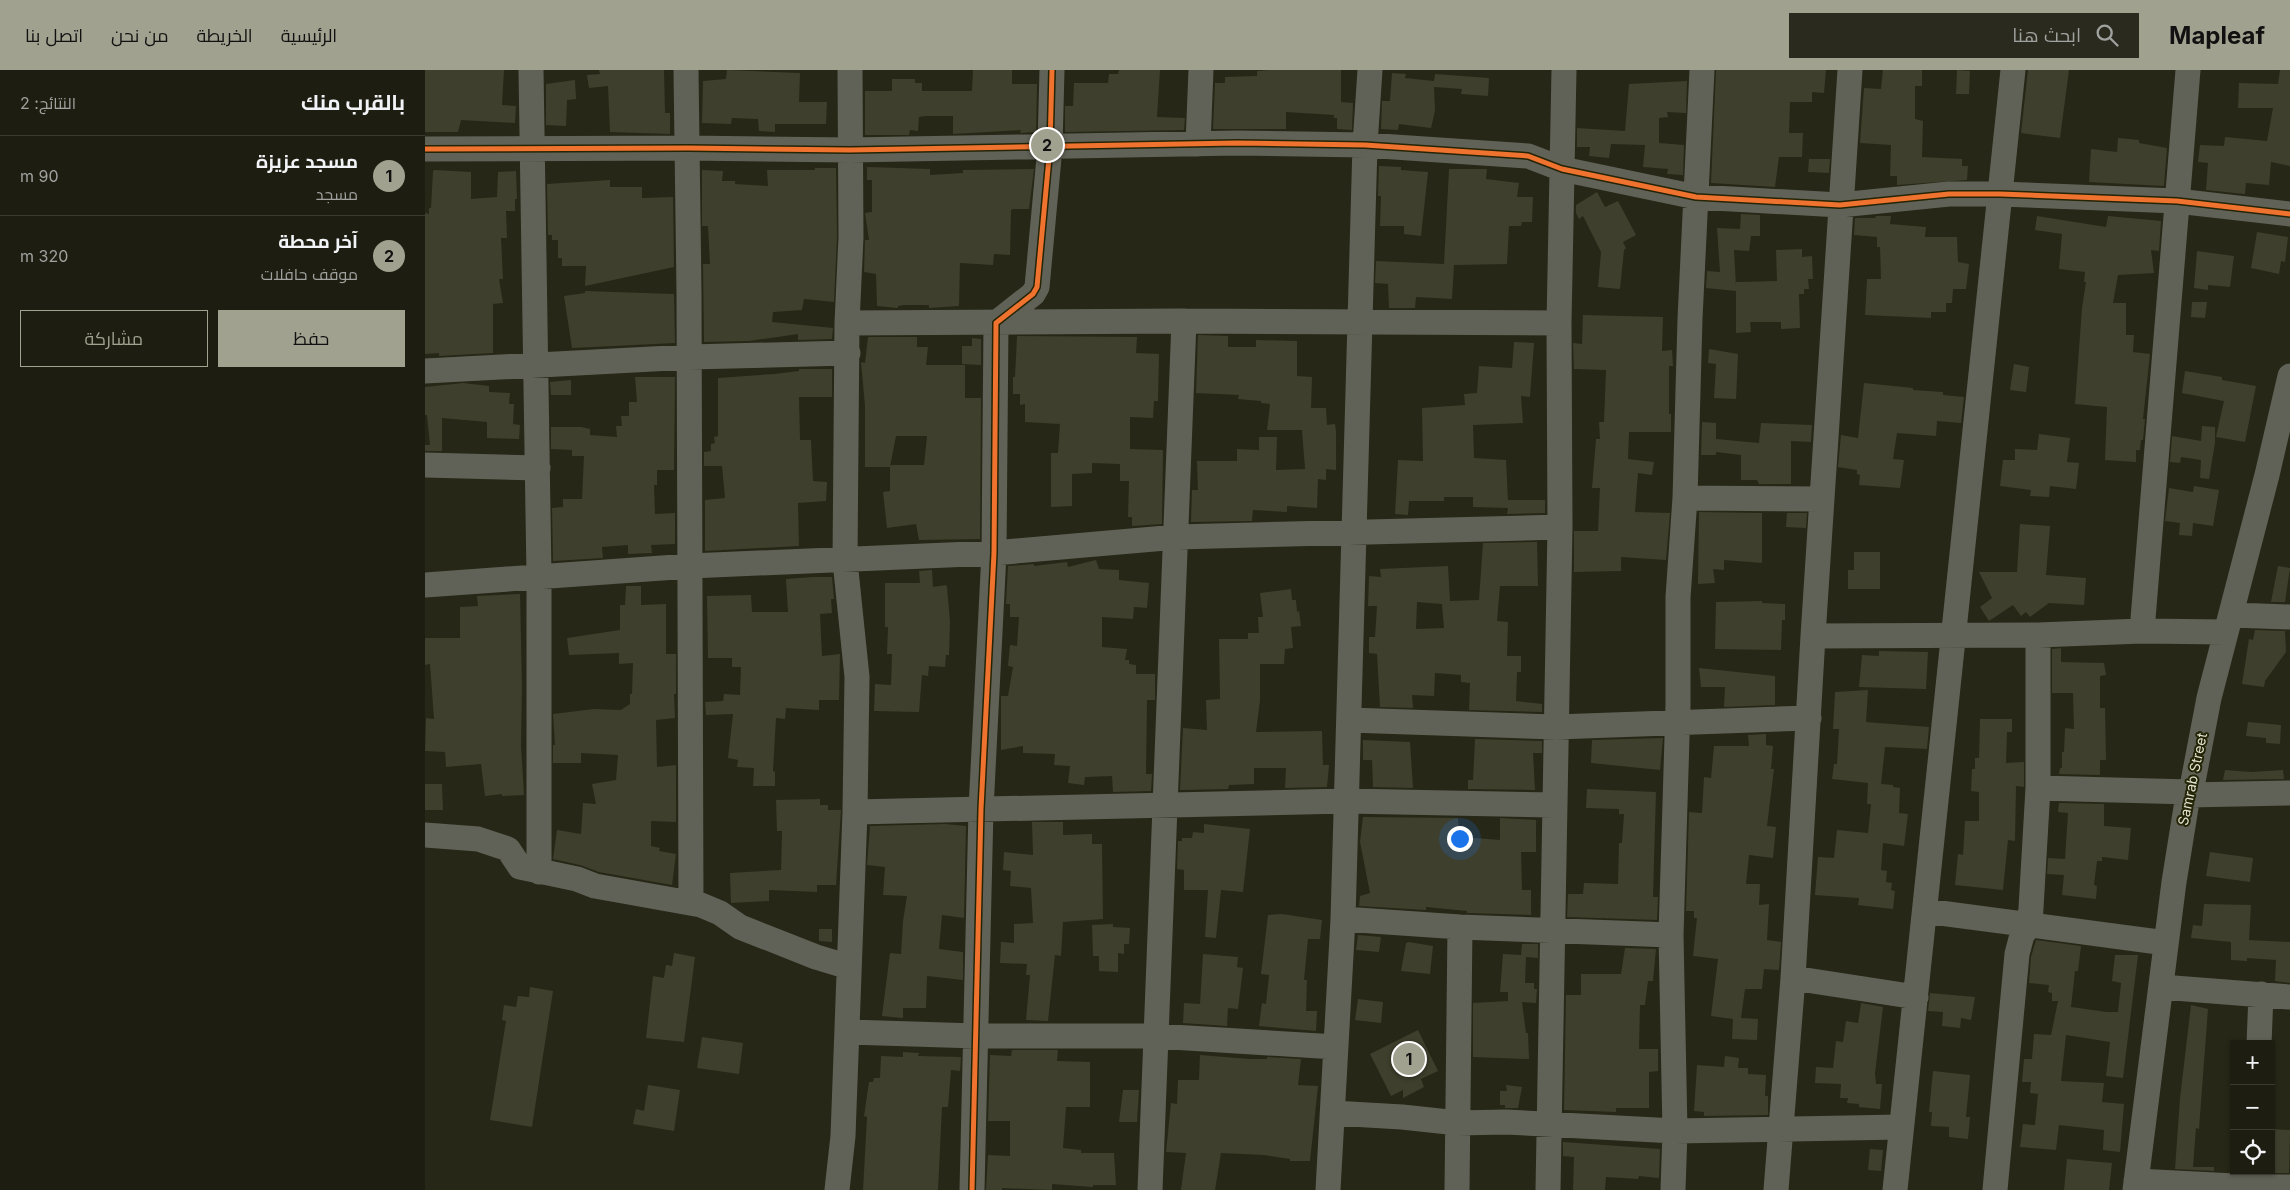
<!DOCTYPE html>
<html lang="ar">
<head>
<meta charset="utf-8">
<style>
	:root { --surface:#1d1d11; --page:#2a2a1f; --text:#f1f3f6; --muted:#a0a29f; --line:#3b3b31; --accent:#a1a190 }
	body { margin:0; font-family:Inter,Cairo,sans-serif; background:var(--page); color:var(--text); direction:rtl }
	.controls { position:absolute; right:15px; bottom:15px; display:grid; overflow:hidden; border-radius:0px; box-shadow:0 1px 4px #0004 }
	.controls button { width:45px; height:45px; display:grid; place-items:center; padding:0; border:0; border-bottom:1px solid var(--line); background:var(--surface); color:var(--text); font:25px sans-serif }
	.you { position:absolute; left:1034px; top:768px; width:18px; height:18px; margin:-12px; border:4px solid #fff; border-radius:50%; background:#1a73e8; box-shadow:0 0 0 8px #1a73e833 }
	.badge { display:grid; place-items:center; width:32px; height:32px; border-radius:50%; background:var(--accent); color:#111; font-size:16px; font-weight:700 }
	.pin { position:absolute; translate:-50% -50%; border:2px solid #fff; box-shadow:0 1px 5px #0006 }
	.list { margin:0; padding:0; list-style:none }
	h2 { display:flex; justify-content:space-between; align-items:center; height:65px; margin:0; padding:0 20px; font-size:21px }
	h2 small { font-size:16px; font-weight:400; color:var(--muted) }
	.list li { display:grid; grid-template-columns:32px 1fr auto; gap:15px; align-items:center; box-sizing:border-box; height:80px; padding:0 20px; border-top:1px solid var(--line) }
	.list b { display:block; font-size:19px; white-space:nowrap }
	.list p { margin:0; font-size:16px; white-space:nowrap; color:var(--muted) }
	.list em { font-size:16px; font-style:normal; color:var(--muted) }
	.actions { display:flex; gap:10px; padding:15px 20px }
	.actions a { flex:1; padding:11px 0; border:1px solid var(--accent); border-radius:0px; text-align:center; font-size:18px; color:var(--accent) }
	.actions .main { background:var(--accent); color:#111 }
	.icon { flex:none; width:28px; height:28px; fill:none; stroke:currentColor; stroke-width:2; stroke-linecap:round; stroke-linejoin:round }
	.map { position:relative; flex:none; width:1865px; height:1120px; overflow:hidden; direction:ltr }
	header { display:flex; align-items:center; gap:30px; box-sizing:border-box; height:70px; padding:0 25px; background:var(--accent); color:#111 }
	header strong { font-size:24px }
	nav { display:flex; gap:28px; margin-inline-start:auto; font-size:18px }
	.search { width:350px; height:45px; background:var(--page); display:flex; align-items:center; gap:12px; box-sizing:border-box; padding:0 18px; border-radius:0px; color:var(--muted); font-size:19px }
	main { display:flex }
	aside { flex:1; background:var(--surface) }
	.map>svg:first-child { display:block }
	.building { fill:#3f3f2d; fill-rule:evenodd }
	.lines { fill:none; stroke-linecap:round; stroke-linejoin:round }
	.minor { stroke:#616257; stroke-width:25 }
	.cycleway-casing { stroke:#242406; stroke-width:8 }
	.cycleway { stroke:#ef722f; stroke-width:5 }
	.labels { text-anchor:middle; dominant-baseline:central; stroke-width:4; stroke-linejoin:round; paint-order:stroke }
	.street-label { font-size:14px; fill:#e2e3d1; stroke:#242406 }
</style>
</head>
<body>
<header>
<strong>Mapleaf</strong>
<div class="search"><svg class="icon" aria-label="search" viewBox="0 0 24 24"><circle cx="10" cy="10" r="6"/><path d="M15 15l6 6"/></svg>ابحث هنا</div>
<nav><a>الرئيسية</a><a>الخريطة</a><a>من نحن</a><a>اتصل بنا</a></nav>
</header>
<main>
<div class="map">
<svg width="1865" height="1120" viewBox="0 0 1865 1120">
	<rect width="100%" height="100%" fill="#272717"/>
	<path class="building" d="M0 0H79L77 35 91 36 90 53 36 50 33 62H0Z
		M174 0H239L240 43H245V64L185 62 183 16 164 18 162 5 175 4Z
		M302 0 375 3 374 32H402L401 54H350V62L334 61 333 49 307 48 306 54 277 53 278 11 301 9Z
		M548 0H587V14H612L611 62 595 63 596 60 528 64V46H501L494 47 493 61 485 60 484 65H440V21H467V9H490V13H497V21H547Z
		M694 0H735L732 47 760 48 759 60 640 62V36H648L649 13H683L684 4H693Z
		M845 0H916V32L928 33 927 60 912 59V48H909V45L861 42V59H788L790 13H800V7L832 6V1Z
		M1291 0H1401L1399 23 1387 22V32H1365L1364 63H1378L1377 87H1354L1350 117 1286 113Z
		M1458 0H1497V16H1490V49L1498 51 1497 87 1537 89V96H1543L1542 110 1472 115V106H1465L1466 75 1435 73 1439 18 1456 19Z
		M1532 0 1545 1 1544 24H1531Z
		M1603 0H1644L1635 68 1596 63Z
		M1855 0H1865V96L1846 92 1844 115 1821 113 1820 124 1781 120 1783 93 1773 92 1775 75 1799 76 1800 67 1842 71 1848 38H1813L1814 13 1853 14Z
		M967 3 981 4 980 8 1009 11 1010 4 1064 8 1063 26 1036 24 1037 19 1009 17 1010 41 1006 58 974 54 973 60 956 59 957 31H965Z
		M150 10 151 29 142 30 141 56 121 55V14Z
		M1262 11 1261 43 1242 42 1243 47 1234 48V73L1259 75 1258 105 1242 104 1243 99 1218 97 1220 75 1186 74 1184 88 1164 86 1165 77H1152V58L1200 61 1204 14Z
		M1693 68 1714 70V73L1742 78 1739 116 1664 112 1666 79 1692 82Z
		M1384 89H1405L1404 103 1383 102Z
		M954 96 976 97V100L1003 102 996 166 979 164V156H955L956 126H953Z
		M442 97 505 99V105L538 103V100L609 99 604 139H588L586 140 585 185 569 184 568 195 535 193 534 236 504 238V235H479L473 236V238L452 236 451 204 439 202 440 170H444L440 143 447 142V110H442Z
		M390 98H411L412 167 409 232 379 229 377 240 348 242 347 252 408 258 407 269 373 270V264L324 271 279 272 278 194H285L283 156H277V100L298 101 297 111H310V114L343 116 342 100H390Z
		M1024 99H1062L1061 109 1094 113 1092 127H1108L1107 152H1097L1096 156H1084L1082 194 1029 195 1027 229 991 227 990 238H964L963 214 950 213 951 191 1019 194Z
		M10 100 46 102V129L72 127 73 102 91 101 92 129H90V141H81L82 168H76L78 209H74L78 233 68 234V283L14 286V283L0 284V143L4 144V138H6L8 101Z
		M185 110V117H217V128L248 127 249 197 160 216 161 196H137V188H133V170H127V165H123L122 114Z
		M1172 122 1180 137 1193 131 1211 165 1198 172 1201 178 1199 180 1195 219 1173 217 1176 182 1158 146 1154 149 1151 143V135Z
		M1316 144 1335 145V166H1326L1324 181 1309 180 1311 216V212L1352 211 1351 180 1377 179V187L1387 186 1388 209H1383L1384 219H1379V224H1374L1375 258 1356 259V252H1325L1326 262 1311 263V221L1281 218 1282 201 1295 202 1292 158 1315 159Z
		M1451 146H1466L1465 154 1501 157 1500 167H1532L1533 192 1544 194 1541 219H1528L1527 233H1521V242H1506V248L1440 245 1442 209H1456L1455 177H1452V167L1429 165 1430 148H1450Z
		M1612 146 1681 157 1683 146 1736 151 1734 181 1726 180 1729 203 1693 205 1688 233H1701V265H1709L1708 282 1725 284 1718 349H1720L1718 370H1716L1715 380H1711V392L1680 390 1682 337 1650 334 1657 238 1661 212H1659L1660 202 1634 199 1637 164 1610 160Z
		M1832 162 1863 167 1860 192 1856 191 1854 204 1826 198Z
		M1772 181 1809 186 1805 217 1783 215V220L1769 218Z
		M160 221 249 224 250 273 147 278 139 226 160 223Z
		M1767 232H1782L1780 248 1766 247Z
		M1158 245 1238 247 1237 281 1247 280 1248 296H1244V344H1246V362H1204L1203 389 1229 392 1227 405 1213 403 1210 442 1245 443 1241 490 1196 487V501L1149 502V461H1173L1175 418H1167L1171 369H1175L1174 352H1179L1181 300 1149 299 1148 273 1157 274Z
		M773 265 803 266V277H831V270L872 271V306L887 307 886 338H901L902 355 910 354 911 361V400L901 399V410L893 409 892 438 862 436V442L828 440 827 451 766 452 767 420H773L772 391H812V379L834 380V367H852L851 400 880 399 877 360H842L845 334 836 333V331L813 329 814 325 771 323Z
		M592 266 712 267 711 283 734 284 733 331H729L728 348 705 347V379L738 380 737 454 707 456V447H703L704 411H695V394L667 393V403L647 404V436L626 437V383H633L635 354 600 352V334L595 335V324H588V307H590Z
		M443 267H492V277H503L501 295H540V328H556L555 469 494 470 491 454 462 458 458 422 465 421V395H499L502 366H471L465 397H440V336L436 292 440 293Z
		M547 268 556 269V295L537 294V276H547Z
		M1089 272 1109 273 1105 327 1096 326 1098 353 1048 355 1049 388 1081 390 1083 430H1120V443L1082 444 1083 438 1048 437V427H1019V431H984L983 445 970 444 973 390 998 391 997 338 1040 335 1039 324 1052 323 1054 296 1087 298Z
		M1284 279 1313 284 1311 329 1289 328 1291 294 1283 293Z
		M1589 294 1604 297 1601 322 1585 320Z
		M374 299H407V327H374L375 370H386L388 411 402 412 401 431 373 433 374 476 280 481V430L300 428 297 396H279V382L286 381V374L290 373 289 367 293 366V308L349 304 374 301Z
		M1760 301 1797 307V310L1831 316 1820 372 1791 367 1799 331 1757 323Z
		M210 307H250L249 400H232V415H229L230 444 250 443V474L226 475 227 483 203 484V475L177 477 178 488 128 491 127 438 138 437V429H157L159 386H147V380L126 379V357H156L165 359V365L192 367 191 356H197L196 346H204V332H212Z
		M146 310V325H126L125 312Z
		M38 313 64 316V322L85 323 84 334H89L88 354 95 355 94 369 62 368V352L17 348V381H0V375H5L2 345H0V317Z
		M1439 313 1488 318V320L1518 322V325L1539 327 1536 353 1512 351 1511 366 1472 363 1468 389 1479 390 1475 418 1434 415 1435 405 1432 404V400L1413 397 1416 365 1433 368Z
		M1277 352 1291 353V369L1334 373 1336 353 1387 355 1386 372 1366 371V414H1334L1332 410H1316V385L1291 382V385H1276Z
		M1777 356 1790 357V373L1784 409 1775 408 1776 390 1756 387 1755 393 1745 392 1747 366 1776 371Z
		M1614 364 1645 368 1642 392 1654 393 1651 419 1625 416 1624 427 1605 426 1606 420 1575 416 1578 390H1590V379L1612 380Z
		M1769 416 1794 420 1788 456 1768 453 1767 466 1754 465 1755 453 1740 451 1744 418 1768 422Z
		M1274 442 1337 443V493L1299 490V500L1288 499 1290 513 1273 514Z
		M1362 443H1382L1381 458 1361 457Z
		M1595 454 1625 456 1621 505 1661 508 1659 535 1624 533 1605 547 1601 542 1596 546 1588 535 1564 551 1555 537 1567 528 1554 502H1592Z
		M1112 472 1113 516H1075L1072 551 1083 552 1082 586H1096V602H1092L1091 631 1117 634V642L1044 640 1045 613 1036 612V605L1010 603 1009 626 987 625 988 638 955 637 952 584 944 583V567H950L952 536H943L944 506 956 507 955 499 1023 496 1025 531 1054 530 1058 473ZM992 532 1017 534 1019 558 991 559Z
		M1429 482H1455V519H1423V500H1429Z
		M671 490 674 499 694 500V510L724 513 722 538 709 537 708 549 677 547V577L702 579 700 590H704V594L711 595V604H730V630H722L721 704H727L726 721 688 722 687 706 660 707 659 715 643 713 645 696 629 695 630 684 598 683V676L576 680V626H583L588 597 583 596 585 575 592 576 594 547H585V534H581L583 496 609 494V496L642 492 643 497Z
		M1853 496 1865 498 1860 532H1846Z
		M507 500 508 517 521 515 522 517 525 551 524 585H521L520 597 504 596 503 606 497 605 494 642 449 641 450 614 466 615 467 584H462L463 557H460V513H495L494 501Z
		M388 507H407L409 529H406L407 543 395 544 397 586 415 584 414 630H394V640L361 638 360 649 351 648 348 701 350 702V716H328L329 698 312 697 313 690 303 688 308 644 281 645 280 632 298 631 299 624 315 625 316 597H307V588H283L282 526 326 525 327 542H363L361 509Z
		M201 516H216V535L241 534V584H251V624H249L250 648 231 650 232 697 251 695V752L226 751V776L235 778 234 781 251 784 247 815 174 802 155 795 128 789 132 760 156 764 158 733 171 734 167 714 191 710 193 685 156 683V693H128V675H130L128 644 169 639 196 640 205 634V624H207L208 593 194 594V583L144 585 142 568 195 560V535H200Z
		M866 519 867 530H871L872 542 874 541 876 556 866 557 868 578 860 579 859 594H835V630L831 662 897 661 898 695H904L902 717 860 718 861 698H829V714L804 715 803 719 755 720 758 658 782 660 781 630 795 629 794 569H823V563H834L833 547H838L835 523Z
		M95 524 97 617 96 676 99 725 77 726V724L60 726 56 694 21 697 20 682 0 681 1 648 9 649 5 594 0 595V568H35V537L53 536 52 526Z
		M1337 531V533L1360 534V550H1357L1356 580 1290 579 1291 532Z
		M1830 560 1860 561 1861 582 1840 611 1839 617 1817 614 1824 569 1828 570Z
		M1636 578V592L1679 593 1681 605 1675 606V638H1680L1681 690H1675V705L1634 704 1635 698H1637V682H1639L1640 658 1649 659 1648 623H1627V579Z
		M1454 581 1503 582 1501 619 1434 617 1437 585 1454 586Z
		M1274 598 1350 606V635L1299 637 1300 617H1276Z
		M1443 620 1441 652 1504 657 1502 679 1460 677 1456 714 1468 715V717L1475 718 1474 743 1483 744 1479 776 1458 773 1456 800 1462 801 1461 812 1467 813 1466 820 1470 821 1468 839 1433 835 1434 828 1390 825 1393 787 1409 788 1412 760 1443 763 1446 734H1442L1443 713 1407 709 1409 694H1412L1414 659H1408L1410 622Z
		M1555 649H1587V662H1582L1581 693 1599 692V717L1591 716 1590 771 1583 770 1578 820 1530 815 1533 784 1538 785 1540 751H1554V722L1546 721 1547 699H1550V688H1554Z
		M1823 652 1856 655 1855 674 1841 673V668L1821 666Z
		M1341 664V675L1348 676 1346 699H1349L1342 756 1351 757 1348 788 1324 785 1321 814H1335L1334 835 1344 834 1342 870 1356 872 1354 900 1339 899 1337 919H1320L1316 948 1333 949 1332 970 1307 969 1308 949 1286 946 1293 889 1268 886 1272 848H1269V841H1261L1264 742 1277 743 1279 707 1286 708 1289 676H1324L1323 665Z
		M1238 668 1235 700 1166 693 1167 670Z
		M1050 669 1117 671V683H1108L1110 720 1043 719V710H1048Z
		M938 670 985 672 988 718 948 717 947 690H938Z
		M1800 700 1826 702 1858 700 1859 709 1798 710Z
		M0 714H17L18 740H0Z
		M1162 719 1231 722 1228 827H1233L1232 850 1142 847 1143 824H1158L1159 813 1193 814 1194 773H1197L1199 744H1194V739L1161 738Z
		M395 729V735H403V740H416L411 815H392V822L344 820V831L306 833 305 803 356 800 357 761H352L351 730Z
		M1634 733 1679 734V756L1706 758 1703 790 1677 787V791H1672L1669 815 1672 816 1671 829 1637 825 1639 805 1622 804 1623 788 1640 789 1643 743 1633 742Z
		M938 747 1033 748 1034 761H1037V767L1075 770V748L1111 750V782H1096L1097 820H1106V845L1042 843V841L1001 837V840L934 836 935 826 945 823 935 772Z
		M607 752H638V765L667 764V774H677L678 849 638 852 636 886 630 885 623 951 601 950 605 905H601L602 894 575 893 576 872 589 873V854L608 853 606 818 585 816 586 801 578 800 579 782 608 785Z
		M520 754 541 756 539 848 517 845 514 879 538 882V910L502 906 501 938H478V948L457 946 465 883 476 884 478 851 482 826 458 825 460 797 442 795 445 756Z
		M779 754 825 759 818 822 796 820 791 868 780 867 783 820H759V800L752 799 753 771H757V768H767L768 762 779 763Z
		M1785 782 1828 788 1825 812 1781 806Z
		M1779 834 1826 835 1824 870 1865 872V913L1850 911 1851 890 1822 888V891L1806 890V872L1766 868 1768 855 1777 856Z
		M857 844 897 850 895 869H883L879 910H882L881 941H892L891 961 834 956 837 933 841 934 844 905 836 904 843 845Z
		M688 854V857L705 858 704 874H699V884L693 883V902L674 901V886H668L667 855Z
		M394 859H407V872L394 871Z
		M933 865 956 867 954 882 931 880Z
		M1611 870 1656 876 1653 901H1650L1646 937 1682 942H1693L1696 913 1687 911 1690 885H1713L1698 1008 1681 1006 1685 972 1641 965 1636 1011 1679 1013 1677 1032 1699 1034 1695 1082 1678 1080 1679 1060 1634 1055 1631 1080 1595 1077 1598 1054 1610 1055 1613 1024 1605 1023 1606 1012H1597L1599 989H1607L1609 964 1626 965 1633 931H1627V923L1623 922 1624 915 1604 913 1606 887Z
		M984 872 1008 876 1005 904 976 901 981 873Z
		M1097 874H1113V888L1101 887 1100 913H1109V919H1112L1111 933 1097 932 1101 963H1103L1104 989 1048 987V933L1083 931V922H1075L1078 884 1096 885Z
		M1200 878 1231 879 1228 911H1223L1220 935H1215L1214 979H1233V1001L1224 1002V1038H1191V1042L1139 1040 1141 925H1156V904H1196Z
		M249 883 270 887 259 972 221 968 228 906 239 908 241 895 247 896Z
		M778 884 813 887 812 897 818 898 813 939 803 938 802 956 758 953 759 933 775 934Z
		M105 917 128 921 107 1057 65 1050 81 951 77 950 79 935 91 937 93 926 104 927Z
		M1505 923 1550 927 1546 950 1536 948 1535 958 1517 956 1518 942 1503 941Z
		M933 929 958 932 956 953 930 950Z
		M1436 933 1458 937 1450 1003 1451 1014H1457L1455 1039 1434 1037V1034L1422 1033 1423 1028H1415L1416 1014 1390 1013 1391 997 1408 998 1411 971 1418 972 1421 951 1433 953Z
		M1766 935 1783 939 1774 1059 1771 1058 1768 1097H1789V1101L1750 1099 1755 1028Z
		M993 960 1013 1001 996 1009 999 1017 978 1028V1020L966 1026 945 984Z
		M277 967 318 973 314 1004 272 998Z
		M587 980H633L632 991 665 992V1037H641L638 1078 656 1080V1083H689L691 1115H668V1117L627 1114V1120L577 1118V1120H561L563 1085 585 1086V1051H563L565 985 586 986Z
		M478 982 494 983 493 986 536 987 535 1001 526 1000 523 1037H517L513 1120H438L442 1047 439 1046 444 1012H448L449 1008H455L456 986 478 987Z
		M775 985 825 989H842V987L876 989 873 1015 893 1016 885 1091H865V1089L838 1085 796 1083 790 1120H756L761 1083 741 1082 746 1033 752 1034 753 1010H774Z
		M1300 986 1314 988 1313 998H1323V1004L1341 1005 1340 1026H1343V1045L1279 1046V1042L1269 1041 1272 995 1299 997Z
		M1508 1001 1545 1005 1541 1047H1545L1543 1069 1524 1067V1057L1506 1056 1507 1042H1504Z
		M223 1015 255 1020 249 1061 208 1054 211 1039 219 1041Z
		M1081 1015 1097 1017 1093 1038H1080V1035H1075V1021H1082Z
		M698 1020H714L712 1052H694Z
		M1847 1059 1865 1060 1864 1103H1846Z
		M1138 1072 1235 1079 1234 1108 1214 1106 1213 1109 1181 1107 1180 1120H1148L1149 1087 1138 1086Z
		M1445 1079 1458 1080 1456 1101 1443 1100Z
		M1642 1089 1687 1093 1684 1120H1639Z"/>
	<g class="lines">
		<path class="minor" d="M106 0 114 506V802
			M261 0 264 222 266 833
			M773 74 776 0
			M0 79 263 78 425 80 812 73 940 75 1103 86 1137 99 1271 127 1415 135 1524 124H1575L1752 131 1865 144
			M422 253 759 251 1134 253
			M0 301 265 287 423 283
			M0 395 113 398
			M1260 428 1397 429
			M0 515 265 496 569 483 752 467 1135 457
			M1807 545 1865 547
			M1717 561 1763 0
			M1388 566 1613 565 1717 561 1800 562
			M924 650 1131 657 1384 648
			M1613 718 1766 722
			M1763 725 1865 723
			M430 742 921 731 1129 735
			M0 765 53 769 83 779 95 797 152 809 170 816 276 835 295 843 315 857 391 887 424 897
			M1500 841 1741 873
			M918 849 1035 857 1246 865 1250 1061 1248 1120
			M1246 865 1253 635V527L1260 428 1265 249 1277 0
			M1368 908 1491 927
			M1736 917 1865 927
			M423 962 552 966H730L911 977
			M1834 974 1836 924
			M908 1043 977 1047 1033 1053 1081 1052 1250 1061 1476 1057
			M1711 1111 1829 1117H1865
			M412 1120 418 1066 430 742 432 607 420 491 422 253 426 167 425 0
			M547 1120 556 739 569 483 571 253 608 224 612 217 625 77 627 0
			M725 1120C735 830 749 541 759 251
			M903 1120 918 849 940 75 945 0
			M1032 1120 1035 857
			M1123 1120 1135 457 1134 253 1139 0
			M1351 1120 1368 908 1388 566 1425 0
			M1470 1120 1588 0
			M1570 1120 1592 884 1597 865 1605 855 1613 718V565
			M1710 1120 1749 812 1763 725 1766 722 1784 628 1842 405 1865 306"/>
		<g class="cycleway-casing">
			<path id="cycleway" d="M0 79 263 78 425 80 812 73 940 75 1103 86 1137 99 1271 127 1415 135 1524 124H1575L1752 131 1865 144
				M547 1120 556 739 569 483 571 253 608 224 612 217 625 77 627 0"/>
		</g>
		<use href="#cycleway" class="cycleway"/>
	</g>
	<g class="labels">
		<g class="street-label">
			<text transform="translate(1767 709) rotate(-78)">Samrab Street</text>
		</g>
	</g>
</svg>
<div class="controls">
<button>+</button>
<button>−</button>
<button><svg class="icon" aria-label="locate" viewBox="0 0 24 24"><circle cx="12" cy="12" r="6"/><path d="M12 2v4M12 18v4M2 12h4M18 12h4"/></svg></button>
</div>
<div class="you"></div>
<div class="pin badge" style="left:984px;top:989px">1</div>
<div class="pin badge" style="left:622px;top:75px">2</div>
</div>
<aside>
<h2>بالقرب منك<small>النتائج: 2</small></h2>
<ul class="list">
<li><span class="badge">1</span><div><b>مسجد عزيزة</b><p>مسجد</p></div><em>90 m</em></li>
<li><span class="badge">2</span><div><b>آخر محطة</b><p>موقف حافلات</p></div><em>320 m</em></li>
</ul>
<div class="actions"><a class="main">حفظ</a><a>مشاركة</a></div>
</aside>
</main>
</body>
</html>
